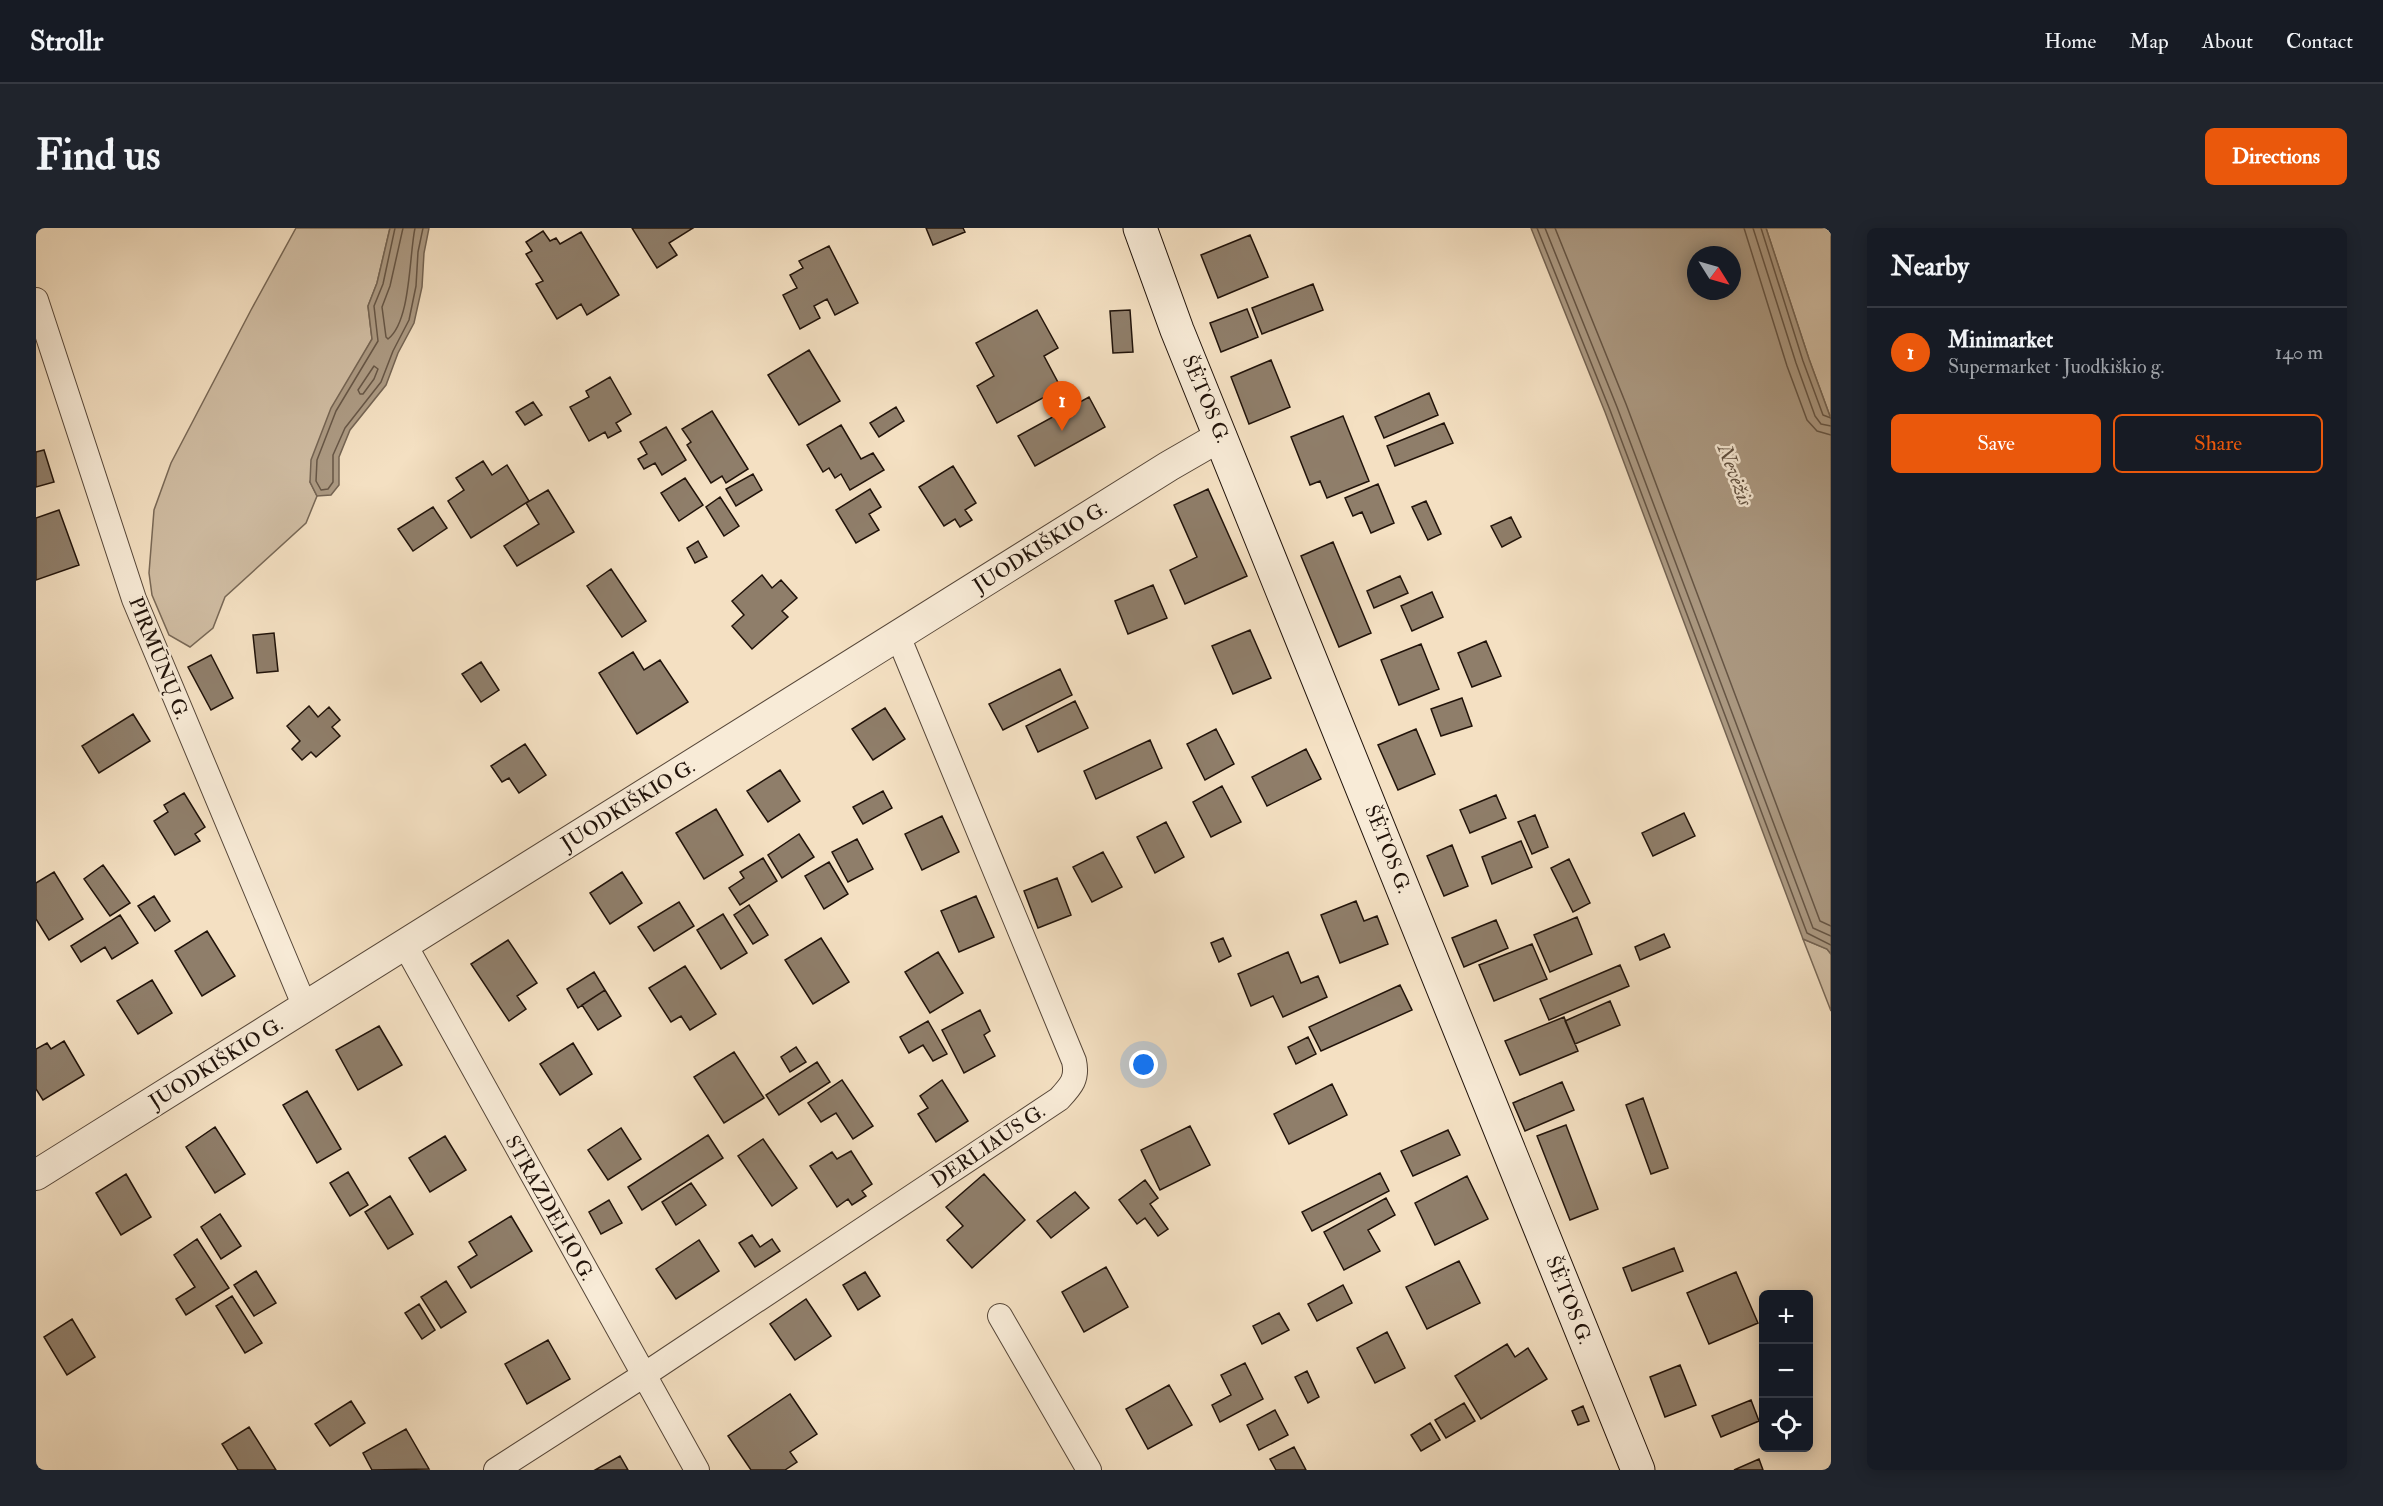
<!DOCTYPE html>
<html lang="en">
<head>
<meta charset="utf-8">
<style>
	:root { --surface:#171b24; --page:#20242c; --text:#f1f3f6; --muted:#9ea1a6; --line:#363941; --accent:#ea580c }
	body { margin:0; font-family:"IM FELL Double Pica",serif; background:var(--page); color:var(--text) }
	.controls { position:absolute; right:18px; bottom:18px; display:grid; overflow:hidden; border-radius:9px; box-shadow:0 3px 15px #0003 }
	.controls button { width:54px; height:54px; display:grid; place-items:center; padding:0; border:0; border-bottom:2px solid var(--line); background:var(--surface); color:var(--text); font:30px sans-serif }
	.compass { position:absolute; left:1651px; top:18px; width:54px; height:54px; border-radius:50%; background:var(--surface); box-shadow:0 3px 15px #0003; rotate:127deg }
	.you { position:absolute; left:1108px; top:837px; width:21px; height:21px; margin:-15px; border:4px solid #fff; border-radius:50%; background:#1a73e8; box-shadow:0 0 0 9px #1a73e833 }
	.badge { display:grid; place-items:center; width:39px; height:39px; border-radius:50%; background:var(--accent); color:#fff; font-size:20px; font-weight:700 }
	.pin { position:absolute; translate:-50% -50px; filter:drop-shadow(0 2px 3px #0008) }
	.pin::after { content:''; position:absolute; top:32px; width:21px; height:18px; background:inherit; clip-path:polygon(0 0,100% 0,50% 100%) }
	.list { margin:0; padding:0; list-style:none }
	h2 { display:flex; justify-content:space-between; align-items:center; height:78px; margin:0; padding:0 24px; font-size:26px }
	h2 small { font-size:20px; font-weight:400; color:var(--muted) }
	.list li { display:grid; grid-template-columns:39px 1fr auto; gap:18px; align-items:center; box-sizing:border-box; height:90px; padding:0 24px; border-top:2px solid var(--line) }
	.list b { display:block; font-size:22px; white-space:nowrap }
	.list p { margin:0; font-size:20px; white-space:nowrap; color:var(--muted) }
	.list em { font-size:20px; font-style:normal; color:var(--muted) }
	.actions { display:flex; gap:12px; padding:18px 24px }
	.actions a { flex:1; padding:14px 0; border:2px solid var(--accent); border-radius:9px; text-align:center; font-size:21px; color:var(--accent) }
	.actions .main { background:var(--accent); color:#fff }
	.icon { flex:none; width:33px; height:33px; fill:none; stroke:currentColor; stroke-width:2; stroke-linecap:round; stroke-linejoin:round }
	.map { position:relative; flex:none; width:1795px; height:1242px; overflow:hidden; border-radius:9px }
	header { display:flex; align-items:center; gap:36px; box-sizing:border-box; height:84px; padding:0 30px; background:var(--surface); border-bottom:2px solid var(--line) }
	header strong { font-size:28px }
	nav { display:flex; gap:33px; margin-inline-start:auto; font-size:21px }
	.intro { display:flex; align-items:center; justify-content:space-between; box-sizing:border-box; height:144px; padding:0 36px }
	h1 { margin:0; font-size:42px }
	.button { padding:15px 27px; border-radius:9px; background:var(--accent); color:#fff; font-size:21px; font-weight:700 }
	main { display:flex; gap:36px; padding:0 36px }
	aside { flex:1; background:var(--surface); border-radius:9px; box-shadow:0 3px 15px #0003 }
	.map>svg:first-child { display:block }
	.green { fill:#d0bda3; stroke:#786856; stroke-width:1.5 }
	.water { fill:#ac9a83; stroke:#746453; stroke-width:1.5; fill-rule:evenodd }
	.lines { fill:none; stroke-linecap:round; stroke-linejoin:round }
	.shore { stroke:#665646; stroke-width:1.5 }
	.building { fill:#8f7e6a; stroke:#21130a; stroke-width:1.5 }
	.minor-casing { stroke:#564638; stroke-width:26 }
	.tertiary-casing { stroke:#564638; stroke-width:32 }
	.secondary-casing { stroke:#21130a; stroke-width:35 }
	.minor { stroke:#f8ebd7; stroke-width:24 }
	.tertiary { stroke:#f8ebd7; stroke-width:30 }
	.secondary { stroke:#f8ebd7; stroke-width:33 }
	.labels { text-anchor:middle; dominant-baseline:central; stroke-width:5; stroke-linejoin:round; paint-order:stroke }
	.street-label { font-size:20px; fill:#21130a; stroke:#f8ebd7 }
	.water-label { font-size:21px; font-style:italic; fill:#605040; stroke:#f8ebd7 }
</style>
</head>
<body>
<header>
<strong>Strollr</strong>
<nav><a>Home</a><a>Map</a><a>About</a><a>Contact</a></nav>
</header>
<div class="intro"><h1>Find us</h1><a class="button">Directions</a></div>
<main>
<div class="map">
<svg width="1795" height="1242" viewBox="0 0 1795 1242">
	<rect width="100%" height="100%" fill="#f4e0c2"/>
	<filter id="stains"><feTurbulence type="fractalNoise" baseFrequency=".00333" numOctaves="4"/><feColorMatrix values="0 0 0 0 .2 0 0 0 0 .09 0 0 0 0 .02 0 0 0 .5 -.17"/></filter>
	<radialGradient id="worn" r=".72"><stop offset=".6" stop-color="#630" stop-opacity="0"/><stop offset="1" stop-color="#630" stop-opacity=".3"/></radialGradient>
	<path class="green" d="M260 0H354L341 55 332 78 336 111 318 144 274 254 281 268 270 295 189 369 177 400 154 419 133 407 116 367 113 345 118 282 135 235 215 82Z
		M1730 0H1795V191L1773 131Z
		M1767 711 1791 721 1795 726V783Z"/>
	<path class="water" d="M354 0H393L388 25 386 59 378 95 362 125 350 157 314 202 303 229V257L295 267 281 268 274 254 275 232 295 180 336 111 332 78 341 55Z
		M1495 0H1730L1773 131 1795 191V726L1791 721 1767 711 1569 184ZM1660 27H1696V63H1660Z"/>
	<g class="lines">
		<path class="shore" d="M359 0 347 56 338 78 342 113 300 183 281 232 280 253 285 262 292 261 297 254V227L309 200 345 154 357 123 373 92 380 58 382 24 387 0
			M367 0 354 58 346 79 350 109 352 111C375 93 373 28 379 0
			M1501 0 1574 182 1771 705 1795 717
			M1509 0 1581 179 1777 700 1795 708
			M1519 0 1590 176 1784 693 1795 698
			M1708 0 1751 138 1771 192 1781 203 1795 207
			M1717 0 1760 135 1779 188 1785 196 1795 198
			M1725 0 1767 133 1787 187 1795 190
			M338 138 342 141 338 151 327 166H324L322 162Z"/>
	</g>
	<path class="building" d="M596 0H657L633 15 641 27 621 40Z
		M890 0H927L929 4 897 17Z
		M507 3 514 13 520 10 524 16 545 4 583 67 551 87 545 76 521 91 500 56 507 53 490 26 496 23 490 14Z
		M1214 7 1232 49 1182 70 1165 27Z
		M793 18 822 75 799 87 791 71 778 78 784 90 764 101 747 67 761 60 754 47 767 40 763 33Z
		M1277 56 1287 82 1226 106 1216 80Z
		M1211 81 1222 109 1185 124 1174 95Z
		M1001 82 1022 120 1008 128 1025 160 961 195 941 158 958 148 940 115Z
		M1094 82 1097 124 1077 125 1074 83Z
		M773 122 804 173 763 197 732 147Z
		M1235 132 1254 179 1213 196 1195 149Z
		M574 149 595 186 580 195 585 203 572 210 569 204 553 213 534 179 553 169 550 163Z
		M1393 165 1402 187 1348 210 1339 189Z
		M1053 169 1069 199 999 238 982 208Z
		M497 174 506 187 489 197 480 184Z
		M860 179 868 193 843 209 834 195Z
		M676 183 712 241 690 255 686 248 675 255 651 217 655 214 646 201Z
		M1307 188 1333 253 1291 270 1284 253 1274 257 1255 209Z
		M1408 195 1417 215 1359 238 1351 218Z
		M805 197 825 231 837 225 848 242 814 262 805 246 799 250 793 240 787 244 771 217Z
		M630 199 650 232 626 247 619 235 608 241 602 231 611 226 604 214Z
		M8 222 18 254 0 259V224Z
		M447 233 456 247 471 237 493 273 435 310 412 273 428 262 420 250Z
		M917 238 940 275 929 282 936 292 924 299 919 291 908 298 883 259Z
		M717 246 726 262 700 278 690 261Z
		M649 250 667 277 643 293 625 265Z
		M1342 256 1358 295 1335 305 1326 284 1317 288 1309 270Z
		M834 261 845 279 833 286 843 302 820 315 800 282Z
		M1172 261 1211 348 1149 376 1134 342 1161 329 1138 277Z
		M512 262 538 304 481 338 468 318 503 296 490 275Z
		M684 269 703 298 688 308 670 279Z
		M1390 273 1405 306 1392 312 1376 279Z
		M397 279 411 300 377 323 362 301Z
		M23 282 43 337 0 352V290Z
		M1475 289 1485 309 1466 319 1455 298Z
		M662 313 671 329 659 335 651 320Z
		M1297 314 1335 405 1303 419 1265 328Z
		M575 341 610 393 586 409 551 358Z
		M726 347 736 360 745 352 761 370 746 383 752 389 716 421 696 398 708 387 696 373Z
		M1364 348 1372 365 1338 380 1331 363Z
		M1117 357 1131 390 1092 406 1079 373Z
		M1396 364 1407 389 1376 403 1365 378Z
		M1214 402 1235 450 1197 466 1176 418Z
		M238 405 242 443 221 445 217 407Z
		M1450 413 1465 448 1436 459 1422 425Z
		M1385 416 1403 461 1363 477 1345 432Z
		M597 424 608 442 624 432 652 474 601 506 563 445Z
		M175 427 197 470 175 482 152 439Z
		M445 434 463 462 445 474 426 446Z
		M1024 441 1036 467 967 502 953 476Z
		M1426 470 1436 498 1405 508 1395 481Z
		M1039 473 1052 500 1002 524 990 498Z
		M273 478 282 489 293 479 304 492 296 499 304 508 280 529 275 524 266 532 256 521 264 513 251 498Z
		M849 480 869 511 837 532 816 501Z
		M97 486 114 513 63 545 46 518Z
		M1180 501 1198 536 1169 552 1151 516Z
		M1380 501 1399 546 1362 562 1342 517Z
		M1114 512 1126 540 1060 571 1048 543Z
		M489 516 510 547 483 565 473 550 466 554 455 538Z
		M1270 521 1285 551 1231 578 1216 549Z
		M744 542 764 573 732 594 711 563Z
		M1186 558 1205 594 1175 609 1157 574Z
		M847 563 856 580 827 596 817 579Z
		M148 565 169 599 159 606 164 613 139 627 118 593 132 584 128 577Z
		M1460 567 1470 590 1434 605 1424 582Z
		M680 581 707 627 668 651 640 605Z
		M1648 585 1659 608 1617 628 1606 605Z
		M1499 587 1512 619 1496 626 1482 594Z
		M906 588 923 624 886 642 869 606Z
		M1130 594 1148 629 1119 645 1101 609Z
		M763 606 778 629 746 650 732 627Z
		M821 611 837 641 812 654 796 624Z
		M1485 613 1496 639 1456 656 1446 629Z
		M1416 617 1432 658 1408 668 1391 628Z
		M1067 624 1086 659 1056 674 1037 639Z
		M727 630 741 653 704 677 693 660 708 650 704 644Z
		M1533 631 1554 675 1537 684 1515 640Z
		M793 634 812 666 788 681 769 648Z
		M67 637 94 675 74 688 48 651Z
		M18 644 47 691 13 712 0 691V655Z
		M586 644 606 675 574 696 554 665Z
		M1021 650 1035 687 1002 700 988 663Z
		M118 668 134 693 119 703 102 678Z
		M940 668 958 709 923 724 905 683Z
		M1320 673 1328 693 1341 688 1352 716 1304 735 1285 687Z
		M643 674 658 698 618 723 602 699Z
		M713 677 732 707 717 716 698 687Z
		M687 686 711 725 685 741 661 702Z
		M84 687 102 715 76 731 69 719 45 734 35 718Z
		M1541 689 1556 726 1514 744 1498 707Z
		M1460 692 1472 720 1428 739 1416 710Z
		M171 703 199 748 166 768 139 723Z
		M1628 706 1634 719 1604 732 1599 719Z
		M785 710 813 754 777 776 749 732Z
		M1187 710 1195 728 1183 734 1175 715Z
		M472 712 501 755 481 768 490 781 473 793 435 736Z
		M1496 716 1511 751 1458 773 1443 737Z
		M902 724 927 765 894 785 869 744Z
		M1252 724 1265 755 1282 748 1291 769 1247 789 1237 768 1215 778 1202 746Z
		M1584 737 1593 758 1513 792 1504 771Z
		M649 738 680 786 654 802 645 788 635 794 613 760Z
		M558 744 569 762 542 780 531 761Z
		M116 752 136 785 102 806 81 773Z
		M1364 757 1376 782 1285 823 1273 799Z
		M569 762 585 788 562 802 546 777Z
		M1574 773 1584 797 1539 816 1529 793Z
		M944 782 954 803 948 807 959 828 928 845 906 802Z
		M1528 789 1542 823 1484 847 1469 813Z
		M892 793 911 826 897 833 887 817 873 825 864 809Z
		M343 798 366 837 322 862 300 822Z
		M1272 809 1280 826 1260 836 1252 819Z
		M28 813 48 847 7 872 0 861V821L11 815 15 821Z
		M537 815 556 846 524 867 504 836Z
		M760 819 770 834 754 844 745 829Z
		M698 824 728 870 688 895 658 849Z
		M781 834 794 854 743 887 730 867Z
		M806 852 837 898 817 911 800 885 785 894 772 875Z
		M906 852 932 893 900 914 882 886 892 880 884 868Z
		M1526 854 1538 882 1489 903 1477 875Z
		M1296 856 1311 887 1253 916 1238 886Z
		M271 863 305 921 281 935 247 877Z
		M1607 870 1632 940 1615 946 1590 877Z
		M1530 897 1562 981 1534 992 1501 908Z
		M1154 898 1174 937 1124 962 1105 922Z
		M179 899 209 946 179 965 150 919Z
		M585 900 605 931 572 952 552 922Z
		M1412 902 1424 927 1377 948 1365 923Z
		M672 907 687 930 606 982 592 959Z
		M409 908 430 942 394 964 373 930Z
		M727 911 761 960 736 978 702 928Z
		M815 923 836 956 826 963 830 968 816 977 812 971 801 979 774 938 796 924 801 931Z
		M312 944 332 977 314 988 294 955Z
		M1344 945 1353 963 1276 1003 1266 984Z
		M90 946 115 989 85 1007 60 965Z
		M948 946 989 992 936 1040 911 1012 927 998 910 979Z
		M1431 948 1452 991 1399 1017 1379 975Z
		M1109 952 1122 970 1114 976 1132 1001 1122 1008 1109 990 1101 996 1083 972Z
		M655 955 670 977 640 997 626 974Z
		M1039 964 1053 980 1015 1010 1001 993Z
		M354 968 377 1006 352 1021 329 984Z
		M1350 970 1359 987 1332 1002 1344 1023 1308 1042 1288 1004Z
		M573 972 586 995 565 1006 553 984Z
		M184 986 205 1018 185 1031 165 999Z
		M475 988 496 1023 435 1060 422 1039 441 1027 433 1014Z
		M716 1007 724 1019 736 1011 744 1023 719 1039 703 1015Z
		M161 1011 193 1060 150 1087 140 1071 159 1059 138 1027Z
		M663 1012 683 1043 640 1071 620 1041Z
		M1638 1020 1647 1043 1596 1063 1587 1040Z
		M1423 1033 1444 1075 1391 1101 1370 1059Z
		M1070 1039 1092 1079 1048 1104 1026 1064Z
		M220 1043 240 1075 218 1088 198 1057Z
		M829 1044 844 1068 822 1082 807 1057Z
		M1700 1044 1722 1095 1673 1116 1651 1065Z
		M410 1053 430 1084 405 1100 385 1069Z
		M1307 1057 1316 1075 1281 1093 1272 1076Z
		M196 1068 226 1115 209 1125 180 1078Z
		M770 1071 795 1108 759 1132 734 1096Z
		M383 1076 399 1102 386 1111 369 1085Z
		M1243 1085 1253 1102 1226 1116 1217 1098Z
		M36 1091 59 1129 31 1147 8 1109Z
		M1351 1104 1369 1140 1339 1155 1321 1120Z
		M512 1112 534 1151 491 1176 469 1136Z
		M1471 1116 1479 1129 1492 1120 1511 1151 1445 1191 1419 1148Z
		M1209 1135 1227 1171 1184 1194 1176 1177 1195 1167 1185 1147Z
		M1644 1137 1660 1177 1629 1189 1614 1149Z
		M1271 1143 1283 1169 1272 1175 1259 1149Z
		M1133 1157 1156 1197 1112 1221 1090 1181Z
		M754 1166 781 1206 754 1224 761 1234 749 1242H715L692 1208Z
		M1715 1172 1723 1193 1685 1209 1676 1188Z
		M315 1173 329 1195 294 1218 279 1196Z
		M1428 1175 1439 1193 1410 1210 1399 1192Z
		M1547 1178 1553 1193 1542 1197 1536 1183Z
		M1239 1182 1252 1207 1223 1222 1211 1197Z
		M1394 1195 1404 1212 1385 1223 1375 1207Z
		M213 1199 240 1242H202L186 1216Z
		M370 1201 393 1241 336 1242 327 1225Z
		M1258 1219 1270 1242H1240L1234 1231Z
		M584 1228 592 1242H559Z
		M1723 1231 1727 1242H1698Z"/>
	<g class="lines">
		<g class="minor-casing">
			<path id="minor" d="M0 72 98 371 269 779
				M369 717 661 1242
				M964 1088 1053 1242
				M460 1242 608 1147 1023 871C1035 858 1042 851 1038 833L862 408"/>
		</g>
		<g class="tertiary-casing">
			<path id="tertiary" d="M0 947 1133 238 1185 208"/>
		</g>
		<g class="secondary-casing">
			<path id="secondary" d="M1104 0 1141 102 1602 1242"/>
		</g>
		<use href="#minor" class="minor"/>
		<use href="#tertiary" class="tertiary"/>
		<use href="#secondary" class="secondary"/>
	</g>
	<g class="labels">
		<g class="street-label">
			<text transform="translate(1170 171) rotate(67)">ŠĖTOS G.</text>
			<text transform="translate(1004 319) rotate(-32)">JUODKIŠKIO G.</text>
			<text transform="translate(123 430) rotate(68)">PIRMŪNŲ G.</text>
			<text transform="translate(592 577) rotate(-32)">JUODKIŠKIO G.</text>
			<text transform="translate(1352 621) rotate(68)">ŠĖTOS G.</text>
			<text transform="translate(180 835) rotate(-32)">JUODKIŠKIO G.</text>
			<text transform="translate(952 918) rotate(-34)">DERLIAUS G.</text>
			<text transform="translate(514 980) rotate(61)">STRAZDELIO G.</text>
			<text transform="translate(1533 1072) rotate(68)">ŠĖTOS G.</text>
		</g>
		<g class="water-label">
			<text transform="translate(1699 247) rotate(69)">Nevėžis</text>
		</g>
	</g>
	<rect width="100%" height="100%" filter="url(#stains)"/>
	<rect width="100%" height="100%" fill="url(#worn)"/>
</svg>
<div class="controls">
<button>+</button>
<button>−</button>
<button><svg class="icon" aria-label="locate" viewBox="0 0 24 24"><circle cx="12" cy="12" r="6"/><path d="M12 2v4M12 18v4M2 12h4M18 12h4"/></svg></button>
</div>
<svg class="compass" viewBox="-18 -18 36 36"><path d="M0-13l5 13h-10z" fill="#e53935"/><path d="M0 13l5-13h-10z" fill="#9ea1a6"/></svg>
<div class="you"></div>
<div class="pin badge" style="left:1026px;top:203px">1</div>
</div>
<aside>
<h2>Nearby<small></small></h2>
<ul class="list">
<li><span class="badge">1</span><div><b>Minimarket</b><p>Supermarket · Juodkiškio g.</p></div><em>140 m</em></li>
</ul>
<div class="actions"><a class="main">Save</a><a>Share</a></div>
</aside>
</main>
</body>
</html>
